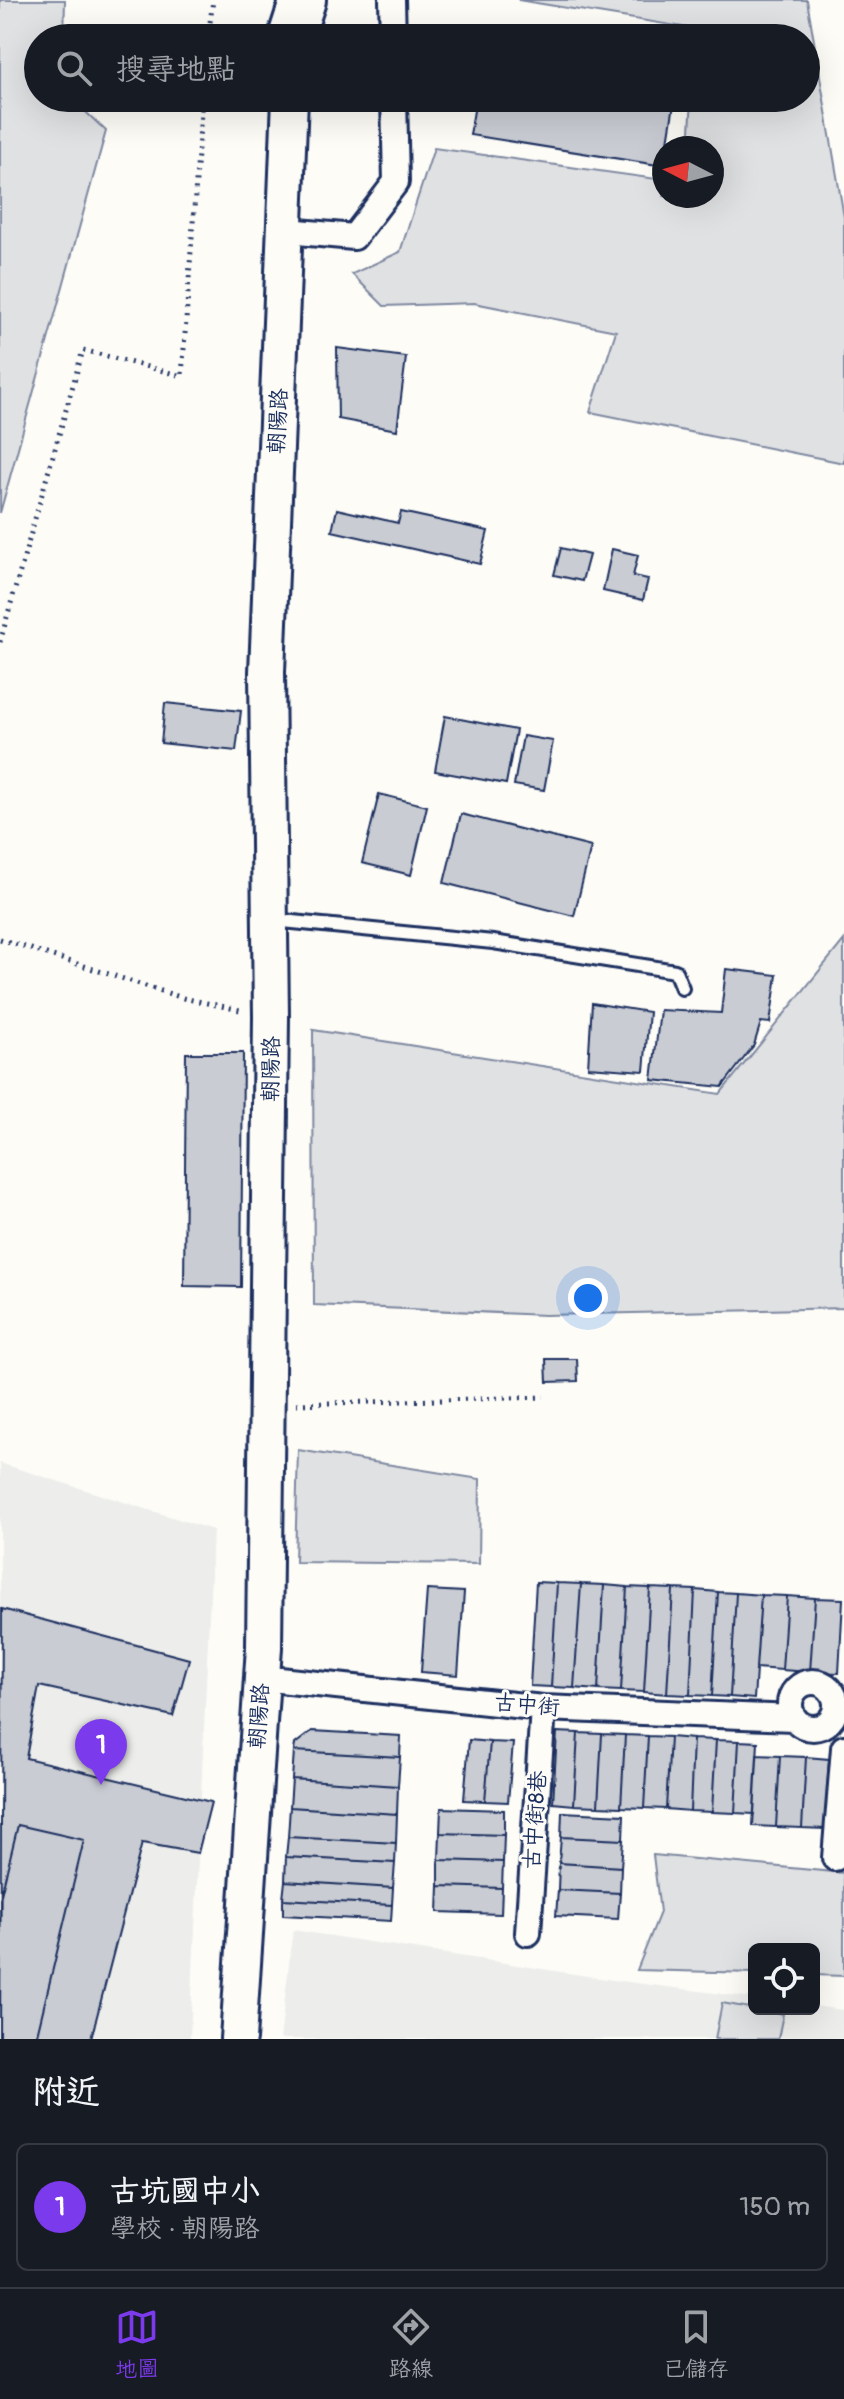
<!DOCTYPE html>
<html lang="zh-TW">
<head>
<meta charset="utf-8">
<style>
	:root { --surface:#171b24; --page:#20242c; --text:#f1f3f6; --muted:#9ea1a6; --line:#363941; --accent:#7c3aed }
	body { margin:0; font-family:Pangolin,"LXGW WenKai TC",sans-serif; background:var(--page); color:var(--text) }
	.controls { position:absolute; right:24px; bottom:24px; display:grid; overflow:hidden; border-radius:12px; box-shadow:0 8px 32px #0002 }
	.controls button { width:72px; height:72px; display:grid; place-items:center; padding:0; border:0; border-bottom:2px solid var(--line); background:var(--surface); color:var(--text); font:40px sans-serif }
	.compass { position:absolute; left:652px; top:136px; width:72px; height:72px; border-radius:50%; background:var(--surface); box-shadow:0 8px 32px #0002; rotate:276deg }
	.you { position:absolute; left:588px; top:1298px; width:28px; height:28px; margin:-20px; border:6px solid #fff; border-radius:50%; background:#1a73e8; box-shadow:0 0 0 12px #1a73e833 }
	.badge { display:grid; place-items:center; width:52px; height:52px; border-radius:50%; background:var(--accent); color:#fff; font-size:26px; font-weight:700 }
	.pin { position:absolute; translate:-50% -66px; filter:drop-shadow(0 2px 4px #0008) }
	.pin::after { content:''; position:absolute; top:42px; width:28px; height:24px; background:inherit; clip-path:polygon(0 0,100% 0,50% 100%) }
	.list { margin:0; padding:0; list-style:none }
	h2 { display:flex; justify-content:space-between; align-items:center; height:104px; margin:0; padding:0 32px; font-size:34px }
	h2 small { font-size:26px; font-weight:400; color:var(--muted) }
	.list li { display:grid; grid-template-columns:52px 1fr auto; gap:24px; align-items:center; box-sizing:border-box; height:128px; margin:0 16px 16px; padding:0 16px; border:2px solid var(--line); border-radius:12px }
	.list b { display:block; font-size:30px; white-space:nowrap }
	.list p { margin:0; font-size:26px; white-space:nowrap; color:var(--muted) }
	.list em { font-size:26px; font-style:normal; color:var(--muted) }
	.icon { flex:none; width:44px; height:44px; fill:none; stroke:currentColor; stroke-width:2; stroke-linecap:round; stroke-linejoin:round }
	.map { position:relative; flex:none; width:844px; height:2039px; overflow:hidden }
	.search { position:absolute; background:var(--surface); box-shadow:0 8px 32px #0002; left:24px; right:24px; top:24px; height:88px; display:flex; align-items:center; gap:20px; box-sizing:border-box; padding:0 28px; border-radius:44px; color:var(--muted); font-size:30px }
	.sheet { height:248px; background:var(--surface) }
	nav { display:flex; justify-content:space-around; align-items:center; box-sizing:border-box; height:112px; border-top:2px solid var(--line); background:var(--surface); font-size:22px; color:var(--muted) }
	nav a { display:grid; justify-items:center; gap:4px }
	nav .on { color:var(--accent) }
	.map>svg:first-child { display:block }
	.built { fill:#edeeec }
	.green { fill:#e0e1e3; stroke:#7e88a0; stroke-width:2 }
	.building { fill:#c9ccd3; stroke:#1b2f5e; stroke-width:2 }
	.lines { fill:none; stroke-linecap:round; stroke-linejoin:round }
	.service-casing { stroke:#1b2f5e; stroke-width:18 }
	.minor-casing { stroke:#1b2f5e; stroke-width:30 }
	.secondary-casing { stroke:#1b2f5e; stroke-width:40 }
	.motorway-casing { stroke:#1b2f5e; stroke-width:50 }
	.path { stroke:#1b2f5e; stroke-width:5; stroke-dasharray:2 6; stroke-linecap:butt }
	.service { stroke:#fdfcf7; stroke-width:12 }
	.minor { stroke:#fdfcf7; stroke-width:24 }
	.secondary { stroke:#fdfcf7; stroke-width:34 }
	.motorway { stroke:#fdfcf7; stroke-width:44 }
	.labels { text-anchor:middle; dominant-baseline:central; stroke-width:6; stroke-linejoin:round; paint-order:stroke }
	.street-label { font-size:22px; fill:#1b2f5e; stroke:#fdfcf7 }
</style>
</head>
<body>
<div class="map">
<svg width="844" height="2039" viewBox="0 0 844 2039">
	<rect width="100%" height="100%" fill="#fdfcf7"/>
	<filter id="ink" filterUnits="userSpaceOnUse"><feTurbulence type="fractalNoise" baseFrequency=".0125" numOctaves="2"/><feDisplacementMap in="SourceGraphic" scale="16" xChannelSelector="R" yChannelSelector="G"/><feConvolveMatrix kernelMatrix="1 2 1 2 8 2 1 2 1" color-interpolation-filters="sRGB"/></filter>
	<g filter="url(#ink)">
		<path class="built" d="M0 1463 213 1530 190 2039H0Z
			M293 1930 613 1980 754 1998V2009H814V2006L844 2010V2039H280Z"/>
		<path class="green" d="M0 0H65L64 38H38V98H71L106 131 0 513Z
			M518 0H807L844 217V463L590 412 616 331 474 303 384 306 352 274 400 252 434 148 664 180V196H712V148H689L692 98H806V38H696V29Z
			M844 940V1308L545 1315 314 1305 313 1030 720 1094Z
			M298 1450 480 1479 479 1564 295 1562Z
			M653 1855 844 1873V1976L814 1975V1949H754V1973L637 1970 660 1912Z
			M722 2003 783 2014 778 2039H715Z"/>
		<path class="building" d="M476 98H675L667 148H664V166L470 135Z
			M337 348 406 357 397 430 338 419Z
			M337 509 398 523 401 512 488 531 480 564 332 531Z
			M561 548 589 555 582 581 554 575Z
			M612 549 638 555 633 576 648 579 643 600 603 591Z
			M165 703 241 711 236 751 161 743Z
			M445 716 516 730 506 784 435 771Z
			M523 736 553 741 544 790 514 785Z
			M379 794 427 806 411 875 362 863Z
			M461 814 591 847 574 916 444 883Z
			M726 969 777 975 770 1023 761 1022 754 1045 722 1087 652 1080 660 1010 721 1013Z
			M592 1003 649 1012 644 1071 588 1067Z
			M186 1053H243L241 1287 184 1286Z
			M546 1359H577L578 1381 547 1382Z
			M536 1582 557 1583 551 1687 530 1686Z
			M557 1583 581 1584 574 1688 551 1687Z
			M581 1584 604 1585 598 1690 574 1688Z
			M604 1585 627 1587 621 1691 598 1690Z
			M627 1587 650 1588 644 1692 621 1691Z
			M650 1588 673 1589 667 1694 644 1692Z
			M673 1589 695 1590 690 1695 667 1694Z
			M427 1590 464 1592 458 1675 421 1672Z
			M695 1590 718 1592 712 1696 690 1695Z
			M718 1592 736 1593 730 1697 712 1696Z
			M736 1593 761 1595 754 1699 730 1697Z
			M761 1595 787 1596 782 1670 756 1668Z
			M787 1596 815 1598 810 1672 782 1670Z
			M815 1598 843 1599 839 1673 810 1672Z
			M2 1609 189 1659 173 1716 39 1686 26 1758 211 1802 198 1853 142 1843 91 2039H0Z
			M312 1731 401 1736 400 1757 294 1751 295 1744Z
			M557 1732 578 1733 574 1805 553 1803Z
			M578 1733 602 1734 598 1806 574 1805Z
			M602 1734 625 1735 621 1807 598 1806Z
			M625 1735 648 1736 644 1808 621 1807Z
			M648 1736 670 1737 666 1809 644 1808Z
			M670 1737 693 1739 690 1811 666 1809Z
			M693 1739 716 1740 712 1812 690 1811Z
			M469 1740 490 1742 485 1801 464 1800Z
			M716 1740 739 1741 735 1813 712 1812Z
			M739 1741 758 1742 754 1814 735 1813Z
			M490 1742 513 1743 508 1802 485 1801Z
			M294 1751 400 1757 398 1786 292 1779Z
			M757 1755 780 1756 776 1827 753 1826Z
			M780 1756 806 1757 802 1828 776 1827Z
			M806 1757 829 1759 825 1829 802 1828Z
			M292 1779 398 1786 397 1814 290 1807Z
			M290 1807 397 1814 396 1843 288 1837Z
			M441 1808 504 1810V1835L440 1833Z
			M562 1812 624 1815 623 1840 561 1837Z
			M18 1825 84 1840 36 2039H0V1899Z
			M440 1833 504 1835 503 1862 439 1860Z
			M288 1837 396 1843 395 1863 286 1857Z
			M561 1837 623 1840 621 1867 559 1863Z
			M286 1857 395 1863 393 1888 285 1881Z
			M439 1860 503 1862 502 1888 439 1886Z
			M559 1863 621 1867 620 1893 558 1890Z
			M285 1881 393 1888 392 1905 283 1899Z
			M439 1886 502 1888 501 1914 438 1912Z
			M558 1890 620 1893 618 1919 556 1916Z
			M283 1899 392 1905 391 1921 283 1915Z"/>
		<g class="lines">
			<g class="service-casing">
				<path id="service" d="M273 920 493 942 675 971 682 988"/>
			</g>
			<g class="minor-casing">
				<path id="minor" d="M392 0 393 38
					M287 231 354 237 396 182 394 98
					M261 1678 543 1708 794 1718
					M790 1705a23 23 0 1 1 46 0a23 23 0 1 1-46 0Z
					M835 1858 844 1748
					M528 1933 543 1708"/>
			</g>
			<g class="secondary-casing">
				<path id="secondary" d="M238 2039 264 1647 271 1017 267 672 290 98"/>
			</g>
			<g class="motorway-casing">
				<path id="motorway" d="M292 34 303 0"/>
			</g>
			<path class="path" d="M208 38 213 0
				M0 642 83 350 182 376 202 98
				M0 939 183 998 240 1010
				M296 1404 544 1397"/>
			<use href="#service" class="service"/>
			<use href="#minor" class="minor"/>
			<use href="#secondary" class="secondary"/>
			<use href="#motorway" class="motorway"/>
		</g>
	</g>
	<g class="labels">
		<g class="street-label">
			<text transform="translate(278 421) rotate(-87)">朝陽路</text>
			<text transform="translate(271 1069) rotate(-89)">朝陽路</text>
			<text transform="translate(527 1705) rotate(5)">古中街</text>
			<text transform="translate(259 1716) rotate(-86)">朝陽路</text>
			<text transform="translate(535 1820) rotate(-86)">古中街8巷</text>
		</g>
	</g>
</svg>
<div class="controls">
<button><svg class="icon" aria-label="locate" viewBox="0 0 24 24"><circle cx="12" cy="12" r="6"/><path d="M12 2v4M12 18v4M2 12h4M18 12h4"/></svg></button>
</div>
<svg class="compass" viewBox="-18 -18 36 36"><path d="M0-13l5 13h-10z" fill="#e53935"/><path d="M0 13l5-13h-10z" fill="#9ea1a6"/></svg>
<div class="you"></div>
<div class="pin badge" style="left:101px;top:1785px">1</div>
<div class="search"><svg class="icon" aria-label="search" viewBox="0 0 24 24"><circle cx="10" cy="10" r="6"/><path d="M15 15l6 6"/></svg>搜尋地點</div>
</div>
<section class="sheet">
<h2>附近<small></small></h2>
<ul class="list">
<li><span class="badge">1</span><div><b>古坑國中小</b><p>學校 · 朝陽路</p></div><em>150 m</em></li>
</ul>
</section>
<nav>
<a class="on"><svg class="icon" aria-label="map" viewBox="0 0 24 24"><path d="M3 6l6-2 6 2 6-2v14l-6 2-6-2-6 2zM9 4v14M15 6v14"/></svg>地圖</a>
<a><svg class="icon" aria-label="directions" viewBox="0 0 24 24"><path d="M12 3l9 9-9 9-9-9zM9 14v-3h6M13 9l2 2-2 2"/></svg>路線</a>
<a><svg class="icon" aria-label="saved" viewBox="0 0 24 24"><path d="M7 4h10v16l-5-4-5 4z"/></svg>已儲存</a>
</nav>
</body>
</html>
